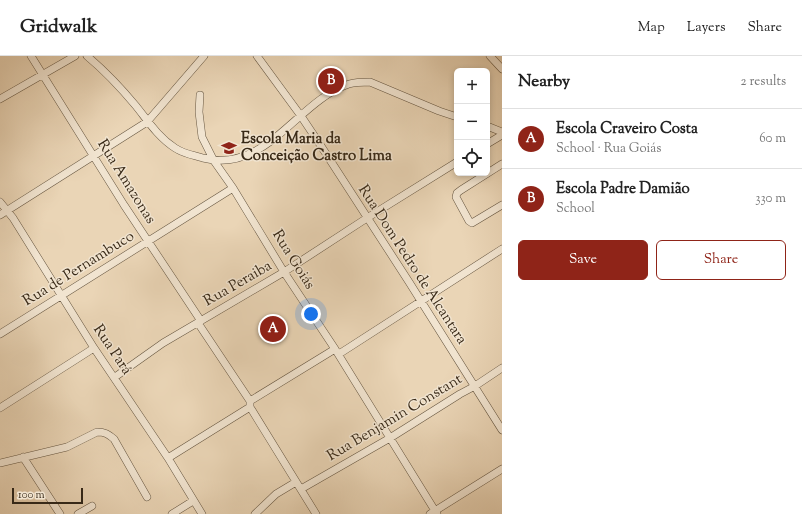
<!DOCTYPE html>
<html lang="en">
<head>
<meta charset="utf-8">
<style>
	:root { --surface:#fff; --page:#f2f2f2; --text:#222; --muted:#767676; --line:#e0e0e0; --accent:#8f2418 }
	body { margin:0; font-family:"Sorts Mill Goudy",serif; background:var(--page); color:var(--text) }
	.controls { position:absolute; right:12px; top:12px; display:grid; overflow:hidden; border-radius:6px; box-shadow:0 2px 6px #0003 }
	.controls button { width:36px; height:36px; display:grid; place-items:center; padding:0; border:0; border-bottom:1px solid var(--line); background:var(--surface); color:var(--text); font:20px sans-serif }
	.scale { position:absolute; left:12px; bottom:10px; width:71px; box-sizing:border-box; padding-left:4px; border:2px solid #382917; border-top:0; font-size:11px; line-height:14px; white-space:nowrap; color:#382917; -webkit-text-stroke:3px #f1e4d0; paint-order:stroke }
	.you { position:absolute; left:311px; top:258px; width:14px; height:14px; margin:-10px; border:3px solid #fff; border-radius:50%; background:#1a73e8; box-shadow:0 0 0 6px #1a73e833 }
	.badge { display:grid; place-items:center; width:26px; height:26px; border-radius:50%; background:var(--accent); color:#fff; font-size:13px; font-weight:700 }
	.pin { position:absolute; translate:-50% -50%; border:2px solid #fff; box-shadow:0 1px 4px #0006 }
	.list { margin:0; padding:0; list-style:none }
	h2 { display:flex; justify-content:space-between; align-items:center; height:52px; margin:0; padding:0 16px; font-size:17px }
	h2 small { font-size:13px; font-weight:400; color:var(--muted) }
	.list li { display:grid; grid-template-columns:26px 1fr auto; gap:12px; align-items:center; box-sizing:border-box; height:60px; padding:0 16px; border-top:1px solid var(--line) }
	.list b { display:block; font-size:15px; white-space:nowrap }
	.list p { margin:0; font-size:13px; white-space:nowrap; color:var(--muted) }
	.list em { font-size:13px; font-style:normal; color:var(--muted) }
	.actions { display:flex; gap:8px; padding:12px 16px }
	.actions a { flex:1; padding:9px 0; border:1px solid var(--accent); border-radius:6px; text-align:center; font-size:14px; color:var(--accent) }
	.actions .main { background:var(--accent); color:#fff }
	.icon { flex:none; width:22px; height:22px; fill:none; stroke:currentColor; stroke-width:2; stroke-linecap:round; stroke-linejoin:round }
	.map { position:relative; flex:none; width:502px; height:458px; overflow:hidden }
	header { display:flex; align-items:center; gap:24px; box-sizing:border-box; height:56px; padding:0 20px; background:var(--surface); border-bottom:1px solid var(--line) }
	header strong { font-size:19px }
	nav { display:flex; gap:22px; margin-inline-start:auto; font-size:14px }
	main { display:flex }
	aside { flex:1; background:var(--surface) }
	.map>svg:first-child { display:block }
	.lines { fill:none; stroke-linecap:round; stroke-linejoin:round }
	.minor-casing { stroke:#64543f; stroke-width:8 }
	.minor { stroke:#f1e4d0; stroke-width:7 }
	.labels { text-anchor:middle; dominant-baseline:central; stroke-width:3; stroke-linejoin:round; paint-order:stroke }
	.poi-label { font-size:15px; font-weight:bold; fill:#382917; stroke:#f1e4d0; text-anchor:start }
	.street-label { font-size:15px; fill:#382917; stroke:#f1e4d0 }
</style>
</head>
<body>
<header>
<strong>Gridwalk</strong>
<nav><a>Map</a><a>Layers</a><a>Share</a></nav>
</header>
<main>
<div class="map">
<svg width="502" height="458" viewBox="0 0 502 458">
	<rect width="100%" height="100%" fill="#ead5b6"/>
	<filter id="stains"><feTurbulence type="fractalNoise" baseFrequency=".005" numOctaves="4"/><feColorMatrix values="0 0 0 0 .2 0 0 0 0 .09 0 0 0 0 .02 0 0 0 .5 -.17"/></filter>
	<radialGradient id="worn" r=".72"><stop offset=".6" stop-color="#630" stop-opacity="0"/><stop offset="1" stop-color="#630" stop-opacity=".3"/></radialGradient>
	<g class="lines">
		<g class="minor-casing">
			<path id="minor" d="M31 0 124 149 201 265
				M87 0C105 15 121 32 136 50 148 65 158 81 175 92 184 98 193 99 203 102 267 118 297 45 349 28 356 26 363 26 370 26L439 55 457 61
				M257 0 301 60 321 90 409 226 502 374
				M490 0 502 13
				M200 39 199 56 202 81 214 105 233 132 284 216 335 293 437 458
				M0 43 75 0
				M487 70 502 76
				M487 88 502 79
				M502 108 461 134 457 137 456 141 469 165 472 167 502 149
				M0 146 13 162 94 292 168 402 202 458
				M0 159 147 66 204 0
				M198 267 250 345V351L316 458
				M0 278 233 132
				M339 298 502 193
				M115 321 163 287 284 216 367 162 457 106
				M250 345 335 293
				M0 352 94 292
				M23 401 60 458
				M168 402 250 351
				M0 407 67 391 97 376C105 376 108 378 114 383L147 441
				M301 433 390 382 460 338 475 330 502 312
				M78 458 92 450
				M172 458 193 445
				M255 458 276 438 296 426
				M430 458 502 413"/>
		</g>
		<use href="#minor" class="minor"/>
	</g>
	<defs>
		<g id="school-bare" transform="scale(1.2)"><path d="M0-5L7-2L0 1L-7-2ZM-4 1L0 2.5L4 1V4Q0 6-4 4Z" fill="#8f2418" stroke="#f1e4d0" stroke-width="2.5" paint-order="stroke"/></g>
	</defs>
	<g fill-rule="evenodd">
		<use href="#school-bare" x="229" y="92"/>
	</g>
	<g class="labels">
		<g class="poi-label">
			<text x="241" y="83">Escola Maria da<tspan x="241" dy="17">Conceição Castro Lima</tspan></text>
		</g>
		<g class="street-label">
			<text transform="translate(126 126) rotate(58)">Rua Amazonas</text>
			<text transform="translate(293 204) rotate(58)">Rua Goiás</text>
			<text transform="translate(412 209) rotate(57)">Rua Dom Pedro de Alcantara</text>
			<text transform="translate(79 213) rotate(-32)">Rua de Pernambuco</text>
			<text transform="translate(238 228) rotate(-30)">Rua Peraiba</text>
			<text transform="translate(112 294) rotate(56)">Rua Pará</text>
			<text transform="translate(395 362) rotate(-31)">Rua Benjamin Constant</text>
		</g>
	</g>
	<rect width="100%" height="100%" filter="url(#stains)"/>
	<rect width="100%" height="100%" fill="url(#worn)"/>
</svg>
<div class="controls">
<button>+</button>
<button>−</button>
<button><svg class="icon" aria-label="locate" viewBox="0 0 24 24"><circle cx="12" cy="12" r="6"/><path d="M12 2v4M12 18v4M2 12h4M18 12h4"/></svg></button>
</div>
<div class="scale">100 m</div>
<div class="you"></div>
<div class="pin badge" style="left:273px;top:273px">A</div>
<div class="pin badge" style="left:331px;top:25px">B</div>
</div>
<aside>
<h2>Nearby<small>2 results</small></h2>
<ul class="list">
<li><span class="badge">A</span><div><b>Escola Craveiro Costa</b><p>School · Rua Goiás</p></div><em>60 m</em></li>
<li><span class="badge">B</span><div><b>Escola Padre Damião</b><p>School</p></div><em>330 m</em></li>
</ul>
<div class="actions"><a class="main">Save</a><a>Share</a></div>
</aside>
</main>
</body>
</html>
